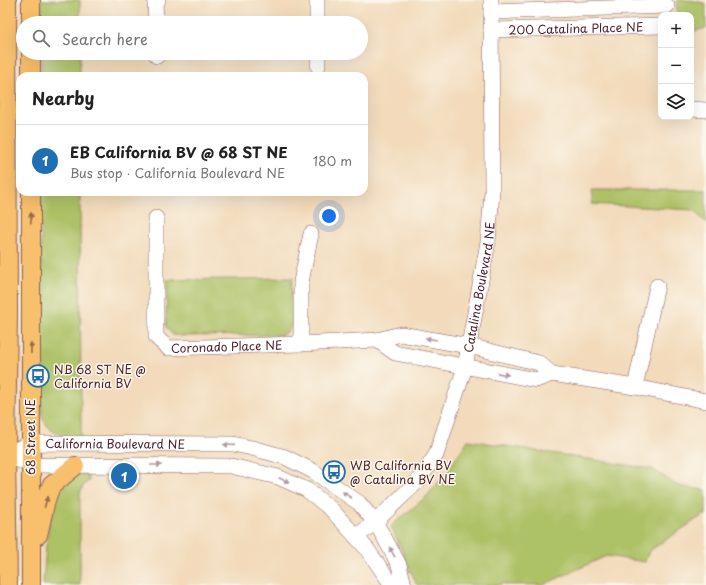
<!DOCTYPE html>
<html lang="en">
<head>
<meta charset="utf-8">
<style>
	:root { --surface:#fff; --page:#f6f6f6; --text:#222; --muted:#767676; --line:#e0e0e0; --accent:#1f6fb2 }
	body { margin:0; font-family:"Playpen Sans",sans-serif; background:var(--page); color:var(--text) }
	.controls { position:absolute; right:12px; top:12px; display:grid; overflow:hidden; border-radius:8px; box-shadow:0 4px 16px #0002 }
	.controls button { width:36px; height:36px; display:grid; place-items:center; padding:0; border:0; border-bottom:1px solid var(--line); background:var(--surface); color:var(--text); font:20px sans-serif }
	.you { position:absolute; left:329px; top:216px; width:14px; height:14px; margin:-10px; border:3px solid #fff; border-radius:50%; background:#1a73e8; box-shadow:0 0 0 6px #1a73e833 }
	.badge { display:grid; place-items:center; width:26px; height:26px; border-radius:50%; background:var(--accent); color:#fff; font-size:13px; font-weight:700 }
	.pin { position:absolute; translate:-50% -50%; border:2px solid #fff; box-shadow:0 1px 4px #0006 }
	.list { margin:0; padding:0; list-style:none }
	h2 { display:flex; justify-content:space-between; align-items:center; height:52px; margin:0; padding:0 16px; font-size:17px }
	h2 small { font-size:13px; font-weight:400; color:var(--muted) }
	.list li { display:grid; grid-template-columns:26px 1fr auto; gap:12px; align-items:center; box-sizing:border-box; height:72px; padding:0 16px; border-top:1px solid var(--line) }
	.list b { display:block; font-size:15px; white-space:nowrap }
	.list p { margin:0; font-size:13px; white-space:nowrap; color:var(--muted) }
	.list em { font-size:13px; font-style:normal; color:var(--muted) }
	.icon { flex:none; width:22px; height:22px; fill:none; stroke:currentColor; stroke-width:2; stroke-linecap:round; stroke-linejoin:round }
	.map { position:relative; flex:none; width:706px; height:585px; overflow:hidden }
	.search { position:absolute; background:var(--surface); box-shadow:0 4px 16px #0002; left:16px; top:16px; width:352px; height:44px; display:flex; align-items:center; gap:10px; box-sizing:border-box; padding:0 14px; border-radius:22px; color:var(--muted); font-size:15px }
	.panel { position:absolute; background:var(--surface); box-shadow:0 4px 16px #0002; left:16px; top:72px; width:352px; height:124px; border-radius:12px }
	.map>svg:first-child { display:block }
	.green { fill:#adc166; stroke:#7c7048 }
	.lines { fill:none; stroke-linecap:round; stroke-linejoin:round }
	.minor-casing { stroke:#85605d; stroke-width:16 }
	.major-casing { stroke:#85605d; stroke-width:20 }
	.minor { stroke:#fff; stroke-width:15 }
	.major { stroke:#f8bf6c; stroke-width:18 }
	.oneway { fill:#986748 }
	.oneway2 { fill:#ae9aa0 }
	.labels { text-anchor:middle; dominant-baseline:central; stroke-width:3; stroke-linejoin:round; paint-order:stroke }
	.street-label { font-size:12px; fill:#4a1f2b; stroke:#fbf7ec }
	.poi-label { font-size:12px; fill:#4a1f2b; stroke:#fbf7ec; text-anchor:start }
</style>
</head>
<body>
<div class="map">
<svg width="706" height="585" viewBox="0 0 706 585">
	<rect width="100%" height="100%" fill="#fbf7ec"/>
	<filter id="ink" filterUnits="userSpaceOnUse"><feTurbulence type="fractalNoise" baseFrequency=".025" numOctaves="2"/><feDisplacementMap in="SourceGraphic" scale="8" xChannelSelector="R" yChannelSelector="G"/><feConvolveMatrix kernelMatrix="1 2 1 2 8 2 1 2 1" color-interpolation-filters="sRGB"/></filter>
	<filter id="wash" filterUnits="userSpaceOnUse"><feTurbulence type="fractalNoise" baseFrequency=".012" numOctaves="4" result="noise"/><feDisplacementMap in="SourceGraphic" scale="16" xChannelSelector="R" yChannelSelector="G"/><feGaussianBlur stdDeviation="0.9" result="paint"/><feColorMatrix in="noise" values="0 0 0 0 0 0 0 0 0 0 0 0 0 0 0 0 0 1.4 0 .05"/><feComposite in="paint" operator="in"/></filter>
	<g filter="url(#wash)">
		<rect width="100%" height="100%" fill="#f2daba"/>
		<path class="green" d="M41 0H80V23H41Z
			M677 0H692L706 4V28L691 32V15H677Z
			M41 53H80V76H41Z
			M592 190H706V223L693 210 592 204Z
			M41 192H80L81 437C60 436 52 436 42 417Z
			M293 278C289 292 295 318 291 327 289 331 285 333 281 335L181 336 173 335 166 327 167 280Z
			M468 440 652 469 678 486 706 490V515H703L649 551 645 562 606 556 543 585H505L504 583 499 585H417L391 526 427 496 447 472Z
			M87 473 89 481C83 485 81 489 80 496V585H43L46 546 52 503 55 492 75 476Z"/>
	</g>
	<g filter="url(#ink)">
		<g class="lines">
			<g class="minor-casing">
				<g id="minor">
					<path d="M317 0V23"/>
					<path d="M491 12 667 6"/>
					<path d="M156 23 155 3 158 0"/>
					<path id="s1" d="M491 30 661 26"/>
					<path d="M157 53V56"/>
					<path d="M318 53V66"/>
					<path d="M691 109 706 110"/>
					<path id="s2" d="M156 218V337L168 348 301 344 377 340 401 334 469 346 539 363 552 374"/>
					<path d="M377 340 395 353 536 380 552 374 635 387 706 401"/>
					<path d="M301 344V282L311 234"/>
					<path d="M635 387 657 286"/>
					<path d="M0 455H6L31 465 231 466 278 477 307 490 331 509 367 549 392 585"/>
					<path id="s3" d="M6 455 30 443 233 444 252 448 285 457 313 471 359 503 375 522 384 537 399 565 404 585"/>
					<path id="s4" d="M356 537 375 522 418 481 436 455 465 367 488 242 492 192 491 0"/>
				</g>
			</g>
			<g class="major-casing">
				<path id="major" d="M7 0 8 313 6 455 8 585
					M31 0V23
					M31 53V76
					M31 192V585
					M38 535 46 500 51 486 75 466"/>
			</g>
			<use href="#minor" class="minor"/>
			<use href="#major" class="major"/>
		</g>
		<defs><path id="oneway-solid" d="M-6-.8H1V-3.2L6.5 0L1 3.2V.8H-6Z"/></defs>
		<g class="oneway">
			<use href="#oneway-solid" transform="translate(31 218) rotate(-90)"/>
			<use href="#oneway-solid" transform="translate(31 348) rotate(-90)"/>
			<use href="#oneway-solid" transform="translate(46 502) rotate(-74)"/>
		</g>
		<g class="oneway2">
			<use href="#oneway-solid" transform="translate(431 339) rotate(-170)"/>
			<use href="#oneway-solid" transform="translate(503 374) rotate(11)"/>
			<use href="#oneway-solid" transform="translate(229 445) rotate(-176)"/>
			<use href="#oneway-solid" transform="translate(156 465)"/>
			<use href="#oneway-solid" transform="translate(284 480) rotate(23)"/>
			<use href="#oneway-solid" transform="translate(347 495) rotate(-145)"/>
			<use href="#oneway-solid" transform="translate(392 552) rotate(-119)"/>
		</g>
	</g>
	<defs>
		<g id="bus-ring" transform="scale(1.15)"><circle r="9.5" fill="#fbf7ec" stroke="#1f6fb2" stroke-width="1.5"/><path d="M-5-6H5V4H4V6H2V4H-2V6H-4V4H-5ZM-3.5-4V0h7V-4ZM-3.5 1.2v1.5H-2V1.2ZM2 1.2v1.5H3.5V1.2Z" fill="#1f6fb2"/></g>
	</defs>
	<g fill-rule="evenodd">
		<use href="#bus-ring" x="38" y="376"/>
		<use href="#bus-ring" x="334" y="472"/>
	</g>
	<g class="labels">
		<g class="street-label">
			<text stroke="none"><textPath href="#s1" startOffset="85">200 Catalina Place NE</textPath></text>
			<text stroke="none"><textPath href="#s4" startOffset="289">Catalina Boulevard NE</textPath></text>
			<text stroke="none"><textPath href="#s2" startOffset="194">Coronado Place NE</textPath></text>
			<text transform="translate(30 437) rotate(-90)">68 Street NE</text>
			<text stroke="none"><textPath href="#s3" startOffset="112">California Boulevard NE</textPath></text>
		</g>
		<g class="poi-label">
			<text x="54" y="369">NB 68 ST NE @<tspan x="54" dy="14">California BV</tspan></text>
			<text x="350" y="465">WB California BV<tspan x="350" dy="14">@ Catalina BV NE</tspan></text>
		</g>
	</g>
</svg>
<div class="controls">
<button>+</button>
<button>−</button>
<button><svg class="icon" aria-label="layers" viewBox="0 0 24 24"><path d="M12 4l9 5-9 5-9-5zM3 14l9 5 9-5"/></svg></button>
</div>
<div class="you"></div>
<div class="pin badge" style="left:124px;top:476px">1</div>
<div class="search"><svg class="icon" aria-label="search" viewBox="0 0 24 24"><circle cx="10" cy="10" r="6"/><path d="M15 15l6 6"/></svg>Search here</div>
<section class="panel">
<h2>Nearby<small></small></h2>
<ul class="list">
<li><span class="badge">1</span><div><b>EB California BV @ 68 ST NE</b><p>Bus stop · California Boulevard NE</p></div><em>180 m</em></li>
</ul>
</section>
</div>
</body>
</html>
